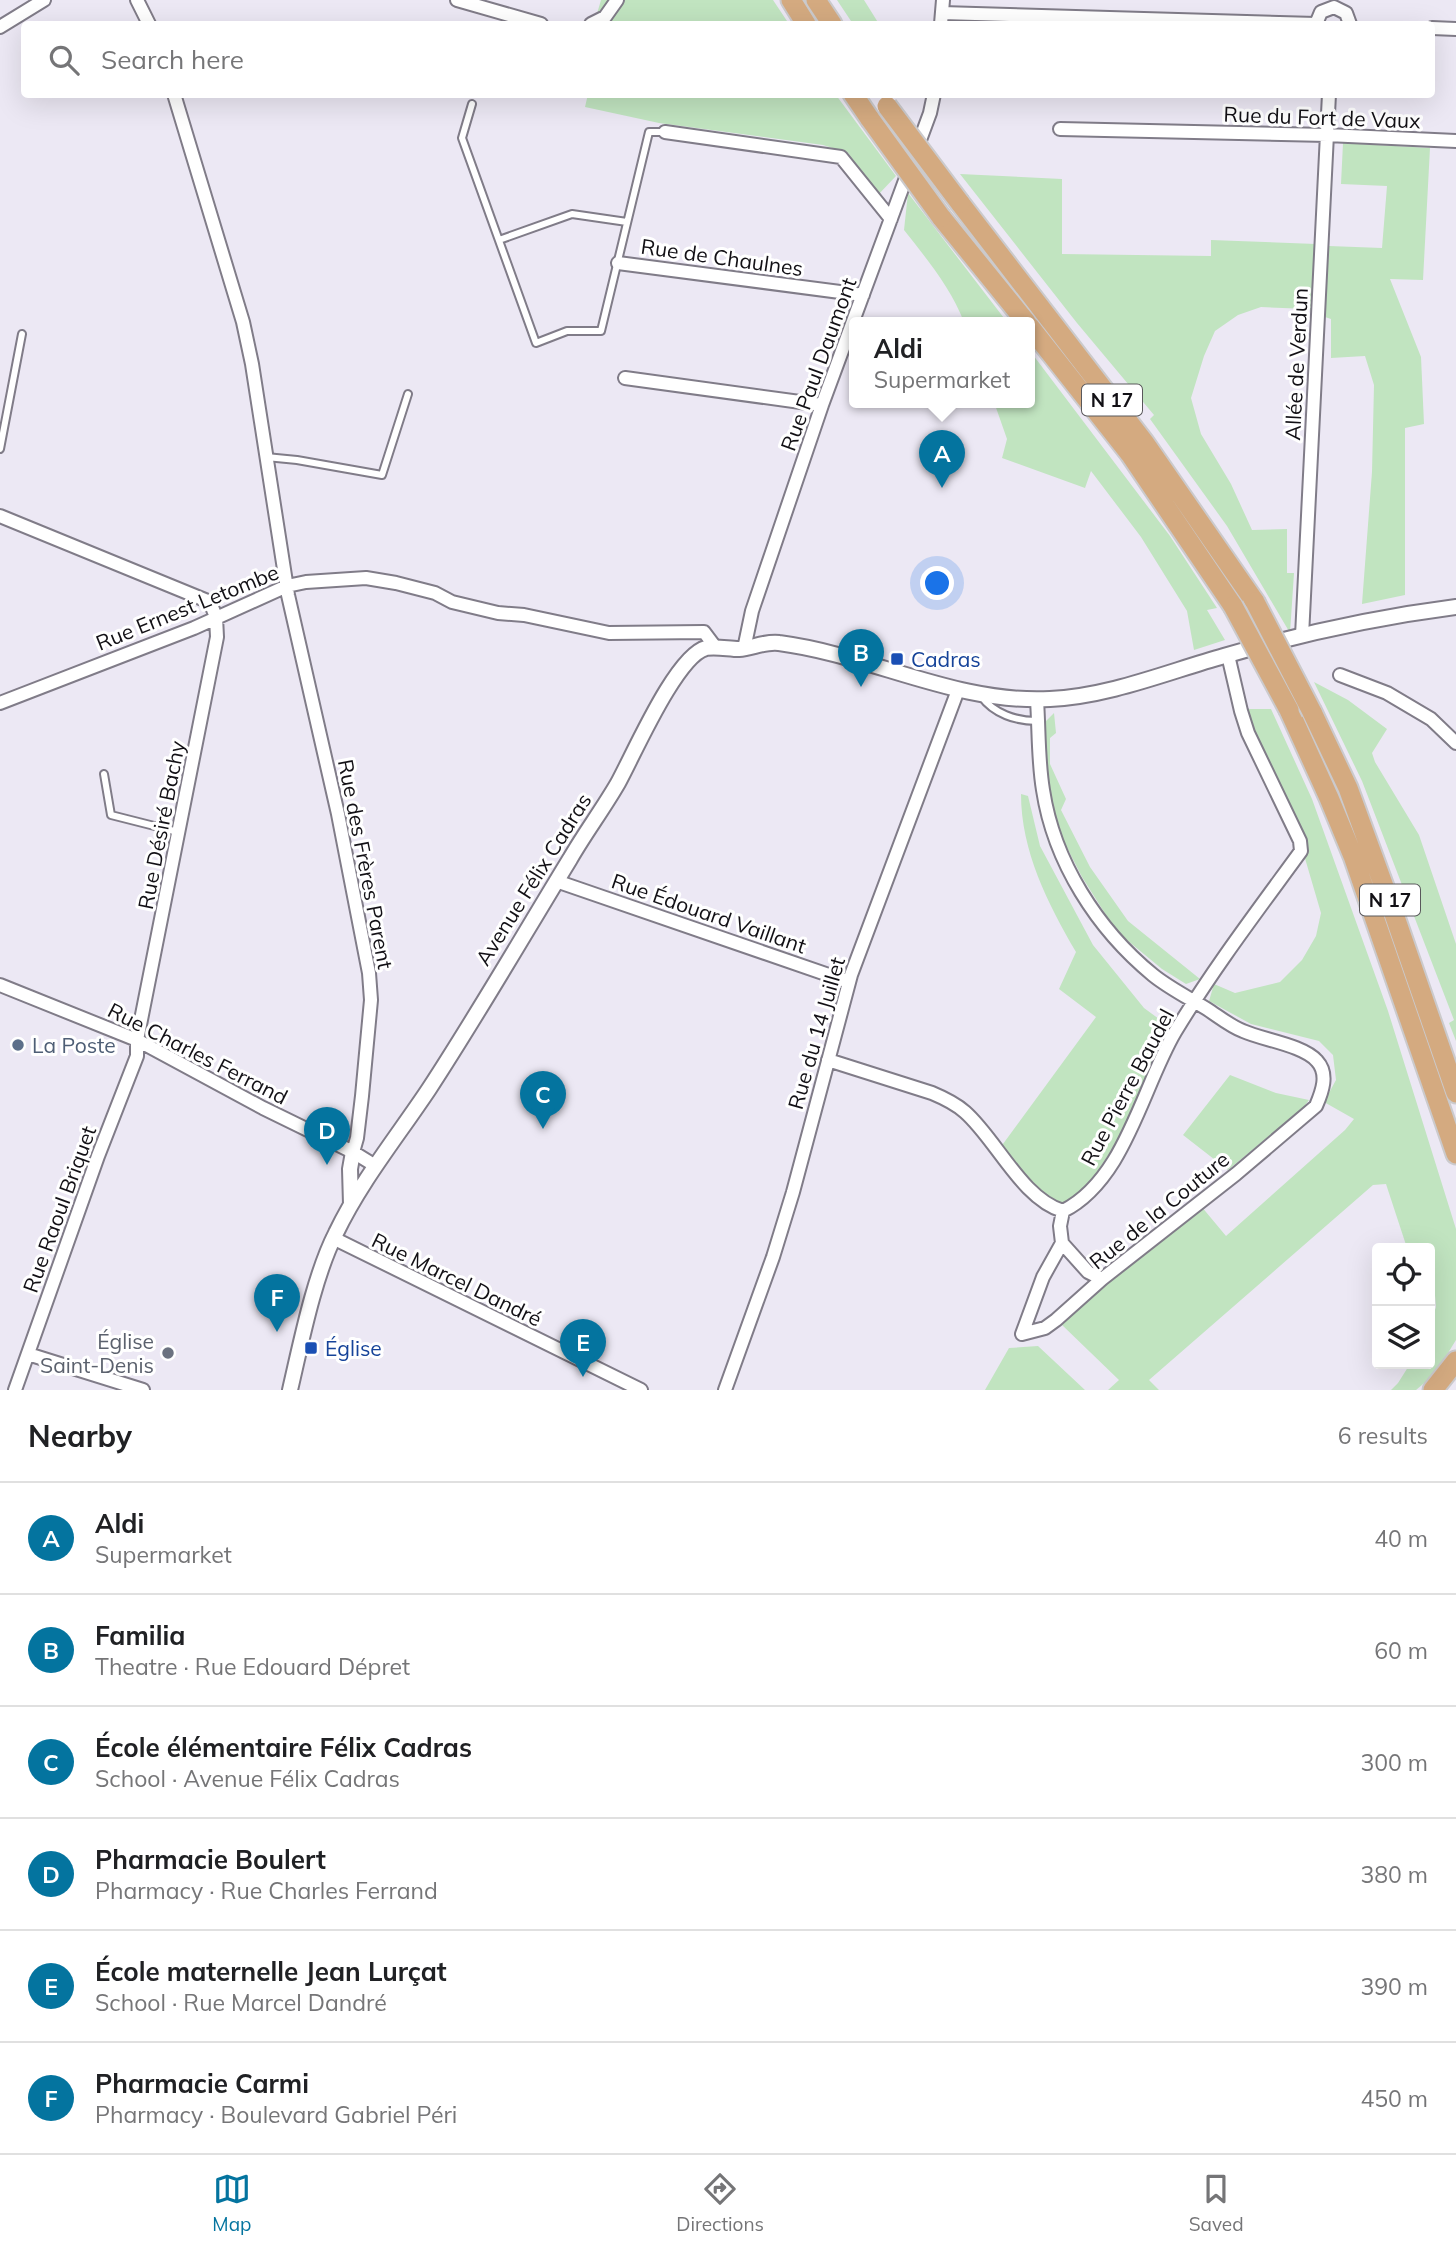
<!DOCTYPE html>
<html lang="en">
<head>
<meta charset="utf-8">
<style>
	:root { --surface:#fff; --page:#f6f6f6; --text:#202124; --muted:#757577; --line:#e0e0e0; --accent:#04749f }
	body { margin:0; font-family:Mulish,sans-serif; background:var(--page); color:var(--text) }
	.controls { position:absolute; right:21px; bottom:21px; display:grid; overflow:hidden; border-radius:7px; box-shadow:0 7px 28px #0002 }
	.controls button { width:63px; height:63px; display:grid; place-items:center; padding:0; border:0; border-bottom:2px solid var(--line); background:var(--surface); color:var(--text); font:35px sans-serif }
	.you { position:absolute; left:938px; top:584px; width:24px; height:24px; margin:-18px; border:5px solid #fff; border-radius:50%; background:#1a73e8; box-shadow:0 0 0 10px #1a73e833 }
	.badge { display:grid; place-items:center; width:46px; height:46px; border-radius:50%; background:var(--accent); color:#fff; font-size:23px; font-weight:700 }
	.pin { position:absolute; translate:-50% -58px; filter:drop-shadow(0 2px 4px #0008) }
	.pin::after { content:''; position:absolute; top:37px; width:24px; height:21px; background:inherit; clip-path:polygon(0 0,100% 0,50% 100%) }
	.popup { position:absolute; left:849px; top:317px; width:186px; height:91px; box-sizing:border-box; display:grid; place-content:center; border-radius:7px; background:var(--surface); filter:drop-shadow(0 2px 5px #0005); font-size:23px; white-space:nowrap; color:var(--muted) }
	.popup b { font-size:26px; color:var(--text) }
	.popup::after { content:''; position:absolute; left:50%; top:100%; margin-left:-14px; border:14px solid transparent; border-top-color:var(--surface) }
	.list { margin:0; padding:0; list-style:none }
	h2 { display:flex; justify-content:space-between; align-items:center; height:91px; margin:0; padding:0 28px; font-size:30px }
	h2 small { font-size:23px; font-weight:400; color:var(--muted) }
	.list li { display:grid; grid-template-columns:46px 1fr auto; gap:21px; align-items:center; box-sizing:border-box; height:112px; padding:0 28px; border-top:2px solid var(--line) }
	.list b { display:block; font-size:26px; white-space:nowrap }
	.list p { margin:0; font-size:23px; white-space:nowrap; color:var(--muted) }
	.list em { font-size:23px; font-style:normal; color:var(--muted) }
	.icon { flex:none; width:38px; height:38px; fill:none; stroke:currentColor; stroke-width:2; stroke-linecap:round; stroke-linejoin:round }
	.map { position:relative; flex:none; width:1456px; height:1390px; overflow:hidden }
	.search { position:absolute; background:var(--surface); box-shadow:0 7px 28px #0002; left:21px; right:21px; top:21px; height:77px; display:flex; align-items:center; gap:18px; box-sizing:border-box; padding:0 24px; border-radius:7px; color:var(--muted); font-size:26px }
	.sheet { height:763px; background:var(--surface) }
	nav { display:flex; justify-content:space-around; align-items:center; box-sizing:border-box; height:98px; border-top:2px solid var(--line); background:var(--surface); font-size:19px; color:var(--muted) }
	nav a { display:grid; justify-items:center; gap:4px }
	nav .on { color:var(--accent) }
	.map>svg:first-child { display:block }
	.green { fill:#c1e4c0 }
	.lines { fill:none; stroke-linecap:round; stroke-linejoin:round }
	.service-casing { stroke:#807c88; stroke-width:10 }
	.minor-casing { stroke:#807c88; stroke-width:16 }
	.tertiary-casing { stroke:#807c88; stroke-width:18 }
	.trunk-casing { stroke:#cbcacc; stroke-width:23 }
	.service { stroke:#fff; stroke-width:6 }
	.minor { stroke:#fff; stroke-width:12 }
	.tertiary { stroke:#fff; stroke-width:14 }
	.trunk { stroke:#d4aa80; stroke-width:19 }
	.trunk-bridge-casing { stroke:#cbcacc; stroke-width:23; stroke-linecap:butt }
	.trunk-bridge { stroke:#d4aa80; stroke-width:19 }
	.transit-dot { fill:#1a4fb4; stroke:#fff; stroke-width:2.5 }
	.service-dot { fill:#5c6f8a; stroke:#fff; stroke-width:2.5 }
	.worship-dot { fill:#6b7280; stroke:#fff; stroke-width:2.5 }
	.labels { text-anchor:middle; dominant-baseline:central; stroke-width:6; stroke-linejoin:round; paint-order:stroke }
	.shield { fill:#fff; stroke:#59585b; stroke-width:2 }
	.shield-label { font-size:19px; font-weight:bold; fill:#121015 }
	.street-label { font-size:21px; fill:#121015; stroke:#fff }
	.transit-label { font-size:21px; fill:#164399; stroke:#fff; text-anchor:start }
	.service-label { font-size:21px; fill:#4e5e75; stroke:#fff; text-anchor:start }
	.worship-label { font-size:21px; fill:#5b616d; stroke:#fff; text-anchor:end }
</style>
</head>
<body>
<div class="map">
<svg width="1456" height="1390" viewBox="0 0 1456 1390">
	<rect width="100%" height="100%" fill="#ece8f4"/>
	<path class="green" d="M601 0H773L789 24H594Z
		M837 0H864L879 24H853Z
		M588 94 836 95 896 176 877 196 848 153 823 145 659 123 585 107Z
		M1343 143 1430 148 1423 280 1390 279 1421 357 1424 424 1405 428V595L1362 604 1372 472 1374 385 1365 356 1331 358V319L1325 317 1329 246 1382 248 1387 186 1341 184Z
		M960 174 1062 179V254L1211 256V240L1316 244 1313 312 1308 309 1261 307 1238 315 1215 331 1204 356 1191 398 1201 434 1231 484 1252 530 1287 529V573H1294L1290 633 1227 526 1150 419 1154 415 1077 323Z
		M908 193 1007 322H964C951 288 926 258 904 230Z
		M1030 351 1170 536 1217 608 1207 610 1225 640 1194 650 1187 611 1141 537 1091 471 1085 488 1002 458 1007 439 994 402H1030Z
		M1314 682 1348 700 1387 729 1372 753 1375 762 1419 835 1456 944V1041L1449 1023 1454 1020 1362 781Z
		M1245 709H1271L1312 799 1388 1011 1456 1229V1340L1435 1374 1416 1390H1391L1398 1383 1410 1364H1430V1324L1436 1307 1432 1260H1430V1248H1407L1386 1184 1373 1185 1149 1380 1159 1390H1108L1119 1380 1061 1324 1114 1274 1201 1206 1226 1236 1345 1130 1354 1119 1324 1102 1336 1080 1333 1055 1319 1041 1251 1024 1209 1001 1214 984 1235 993 1280 982 1302 960 1316 936 1321 913 1304 855 1308 850 1306 841Z
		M1054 713 1056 733 1050 738V764L1066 799 1061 810 1090 867 1128 921 1200 979 1186 984 1162 969 1116 931 1082 877 1061 836 1048 791 1043 724Z
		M1021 794 1028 796 1040 846 1093 945 1144 1008 1170 1027C1149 1073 1107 1181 1065 1205L1043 1196 1000 1148 1096 1017 1059 989 1076 952C1048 904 1021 851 1021 794Z
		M1230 1075 1276 1093 1309 1100 1303 1108 1228 1170 1183 1135Z
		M1038 1346 1085 1390H985L1009 1348Z"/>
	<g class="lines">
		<g class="service-casing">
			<path id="service" d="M472 104 462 138 536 343 567 331H601L649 132H665
				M499 240 572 214 627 222
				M0 449 22 334
				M266 457 297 460 382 475 408 394
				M981 696C994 714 1016 721 1037 721
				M104 774 111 815 178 832"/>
		</g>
		<g class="minor-casing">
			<path id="minor" d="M137 0 149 24
				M457 0 541 24
				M942 13 1316 24
				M591 24 605 17 617 0
				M941 24 943 0
				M1316 24 1321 12 1334 7 1346 13 1350 24
				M0 27 44 0
				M1432 28 1456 29
				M174 94 243 322 252 364 288 595 338 814 369 973 371 1000 362 1096 357 1138 353 1152
				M1060 129 1327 135 1456 141
				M665 132 841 157 891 219
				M618 263 863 295
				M625 378 822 405
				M0 516 210 602 216 617 217 637 137 1040V1056L98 1156 15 1390
				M1302 636 1329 94
				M744 649 752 611 822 405 930 113 934 94
				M1340 675 1387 693 1431 719 1456 743
				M1037 700C1039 730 1038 760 1043 790 1054 862 1097 929 1153 975 1169 988 1189 998 1207 1009 1218 1016 1230 1026 1243 1031 1263 1040 1303 1045 1317 1061 1329 1074 1322 1092 1316 1106L1236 1174 1102 1279 1056 1320 1045 1328 1022 1334 1043 1277 1062 1243 1060 1226 1063 1211C1125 1180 1142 1088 1175 1032 1213 969 1258 910 1301 851L1300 841 1248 733 1241 711 1228 655
				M0 703 194 628 287 586 306 582 366 578 396 583 435 593 452 602 498 613 524 615 609 633 704 632 716 648
				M556 881 849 982
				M0 985 137 1040 263 1108 353 1152 374 1165
				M828 1060 932 1093C944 1098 955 1103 965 1112 996 1139 1022 1199 1063 1211
				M333 1238 641 1390
				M1062 1243 1088 1272 1102 1279
				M28 1354 143 1390
				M725 1390 773 1257 793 1192 851 975 958 690"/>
		</g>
		<g class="tertiary-casing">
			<path id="tertiary" d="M351 1204 350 1169 353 1152
				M290 1390C301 1343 314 1276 336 1233 361 1181 397 1137 429 1089 478 1014 523 936 570 859 585 833 603 809 618 783 634 754 676 656 706 648 716 646 729 649 739 649 752 648 766 641 779 643 871 655 956 704 1050 699 1110 696 1167 672 1224 656 1300 634 1378 617 1456 607"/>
		</g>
		<g class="trunk-casing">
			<path id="trunk" d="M791 0 806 24
				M816 0 832 24
				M853 94 870 119
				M960 203 1144 442 1255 602
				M941 217 1026 322
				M1030 327 1130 454 1233 606
				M1289 710 1329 798 1353 856 1456 1154
				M1312 712 1348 788 1394 914 1456 1093
				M1433 1390 1456 1361"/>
		</g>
		<use href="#service" class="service"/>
		<use href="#minor" class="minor"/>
		<use href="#tertiary" class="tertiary"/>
		<use href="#trunk" class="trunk"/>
		<g class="trunk-bridge-casing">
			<path id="trunk-bridge" d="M887 106 960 203
				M870 119 941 217
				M1255 602 1312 712
				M1233 606 1289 710"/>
		</g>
		<use href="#trunk-bridge" class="trunk-bridge"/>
	</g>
	<g class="transit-dot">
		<rect x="890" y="652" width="14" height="14" rx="3.5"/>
		<rect x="304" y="1341" width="14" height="14" rx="3.5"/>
	</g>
	<circle class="service-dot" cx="18" cy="1045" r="7"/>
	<circle class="worship-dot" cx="168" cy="1353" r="7"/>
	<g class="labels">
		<g class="shield">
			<rect x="1082" y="384.5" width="60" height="31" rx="5"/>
			<rect x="1360" y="884.5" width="60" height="31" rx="5"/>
		</g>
		<g class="shield-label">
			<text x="1112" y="400">N 17</text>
			<text x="1390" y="900">N 17</text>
		</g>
		<g class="street-label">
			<text transform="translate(1322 117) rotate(2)">Rue du Fort de Vaux</text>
			<text transform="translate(722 257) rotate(8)">Rue de Chaulnes</text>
			<text transform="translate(818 364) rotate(-70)">Rue Paul Daumont</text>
			<text transform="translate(1296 364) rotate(-87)">Allée de Verdun</text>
			<text transform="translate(187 607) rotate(-22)">Rue Ernest Letombe</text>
			<text transform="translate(161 825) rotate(-79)">Rue Désiré Bachy</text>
			<text transform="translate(366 864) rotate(79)">Rue des Frères Parent</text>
			<text transform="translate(533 879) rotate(-58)">Avenue Félix Cadras</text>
			<text transform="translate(709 913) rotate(19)">Rue Édouard Vaillant</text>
			<text transform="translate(816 1033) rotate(-74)">Rue du 14 Juillet</text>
			<text transform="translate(198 1053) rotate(27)">Rue Charles Ferrand</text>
			<text transform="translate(1127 1087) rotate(-62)">Rue Pierre Baudel</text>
			<text transform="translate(59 1209) rotate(-70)">Rue Raoul Briquet</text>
			<text transform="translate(1159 1210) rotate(-39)">Rue de la Couture</text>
			<text transform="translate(457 1279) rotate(26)">Rue Marcel Dandré</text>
		</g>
		<g class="transit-label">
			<text x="911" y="659">Cadras</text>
			<text x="325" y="1348">Église</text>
		</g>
		<g class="service-label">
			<text x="32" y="1045">La Poste</text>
		</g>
		<g class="worship-label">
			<text x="154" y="1341">Église<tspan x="154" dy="24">Saint-Denis</tspan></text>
		</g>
	</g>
</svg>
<div class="controls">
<button><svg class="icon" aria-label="locate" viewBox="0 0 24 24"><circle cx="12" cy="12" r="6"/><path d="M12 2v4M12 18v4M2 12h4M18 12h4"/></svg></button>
<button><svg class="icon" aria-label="layers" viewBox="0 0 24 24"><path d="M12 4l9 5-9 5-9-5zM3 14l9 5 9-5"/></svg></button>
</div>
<div class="you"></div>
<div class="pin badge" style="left:942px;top:488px">A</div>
<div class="popup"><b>Aldi</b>Supermarket</div>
<div class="pin badge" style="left:861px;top:687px">B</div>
<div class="pin badge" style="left:543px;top:1129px">C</div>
<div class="pin badge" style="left:327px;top:1165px">D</div>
<div class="pin badge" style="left:583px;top:1377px">E</div>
<div class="pin badge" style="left:277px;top:1332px">F</div>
<div class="search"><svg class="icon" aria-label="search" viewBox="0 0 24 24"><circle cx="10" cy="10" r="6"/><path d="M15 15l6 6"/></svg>Search here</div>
</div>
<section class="sheet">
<h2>Nearby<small>6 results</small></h2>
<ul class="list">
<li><span class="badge">A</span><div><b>Aldi</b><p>Supermarket</p></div><em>40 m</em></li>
<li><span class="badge">B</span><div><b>Familia</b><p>Theatre · Rue Edouard Dépret</p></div><em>60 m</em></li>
<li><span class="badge">C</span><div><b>École élémentaire Félix Cadras</b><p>School · Avenue Félix Cadras</p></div><em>300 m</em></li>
<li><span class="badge">D</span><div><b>Pharmacie Boulert</b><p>Pharmacy · Rue Charles Ferrand</p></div><em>380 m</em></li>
<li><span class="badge">E</span><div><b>École maternelle Jean Lurçat</b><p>School · Rue Marcel Dandré</p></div><em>390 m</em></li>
<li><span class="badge">F</span><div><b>Pharmacie Carmi</b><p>Pharmacy · Boulevard Gabriel Péri</p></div><em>450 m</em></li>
</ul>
</section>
<nav>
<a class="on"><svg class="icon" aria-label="map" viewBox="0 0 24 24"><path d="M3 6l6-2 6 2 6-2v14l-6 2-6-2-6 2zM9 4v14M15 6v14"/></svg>Map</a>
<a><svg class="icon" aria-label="directions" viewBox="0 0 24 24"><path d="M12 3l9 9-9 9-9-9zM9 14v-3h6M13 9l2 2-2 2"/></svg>Directions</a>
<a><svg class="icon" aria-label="saved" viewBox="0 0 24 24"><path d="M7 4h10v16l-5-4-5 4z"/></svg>Saved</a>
</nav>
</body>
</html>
